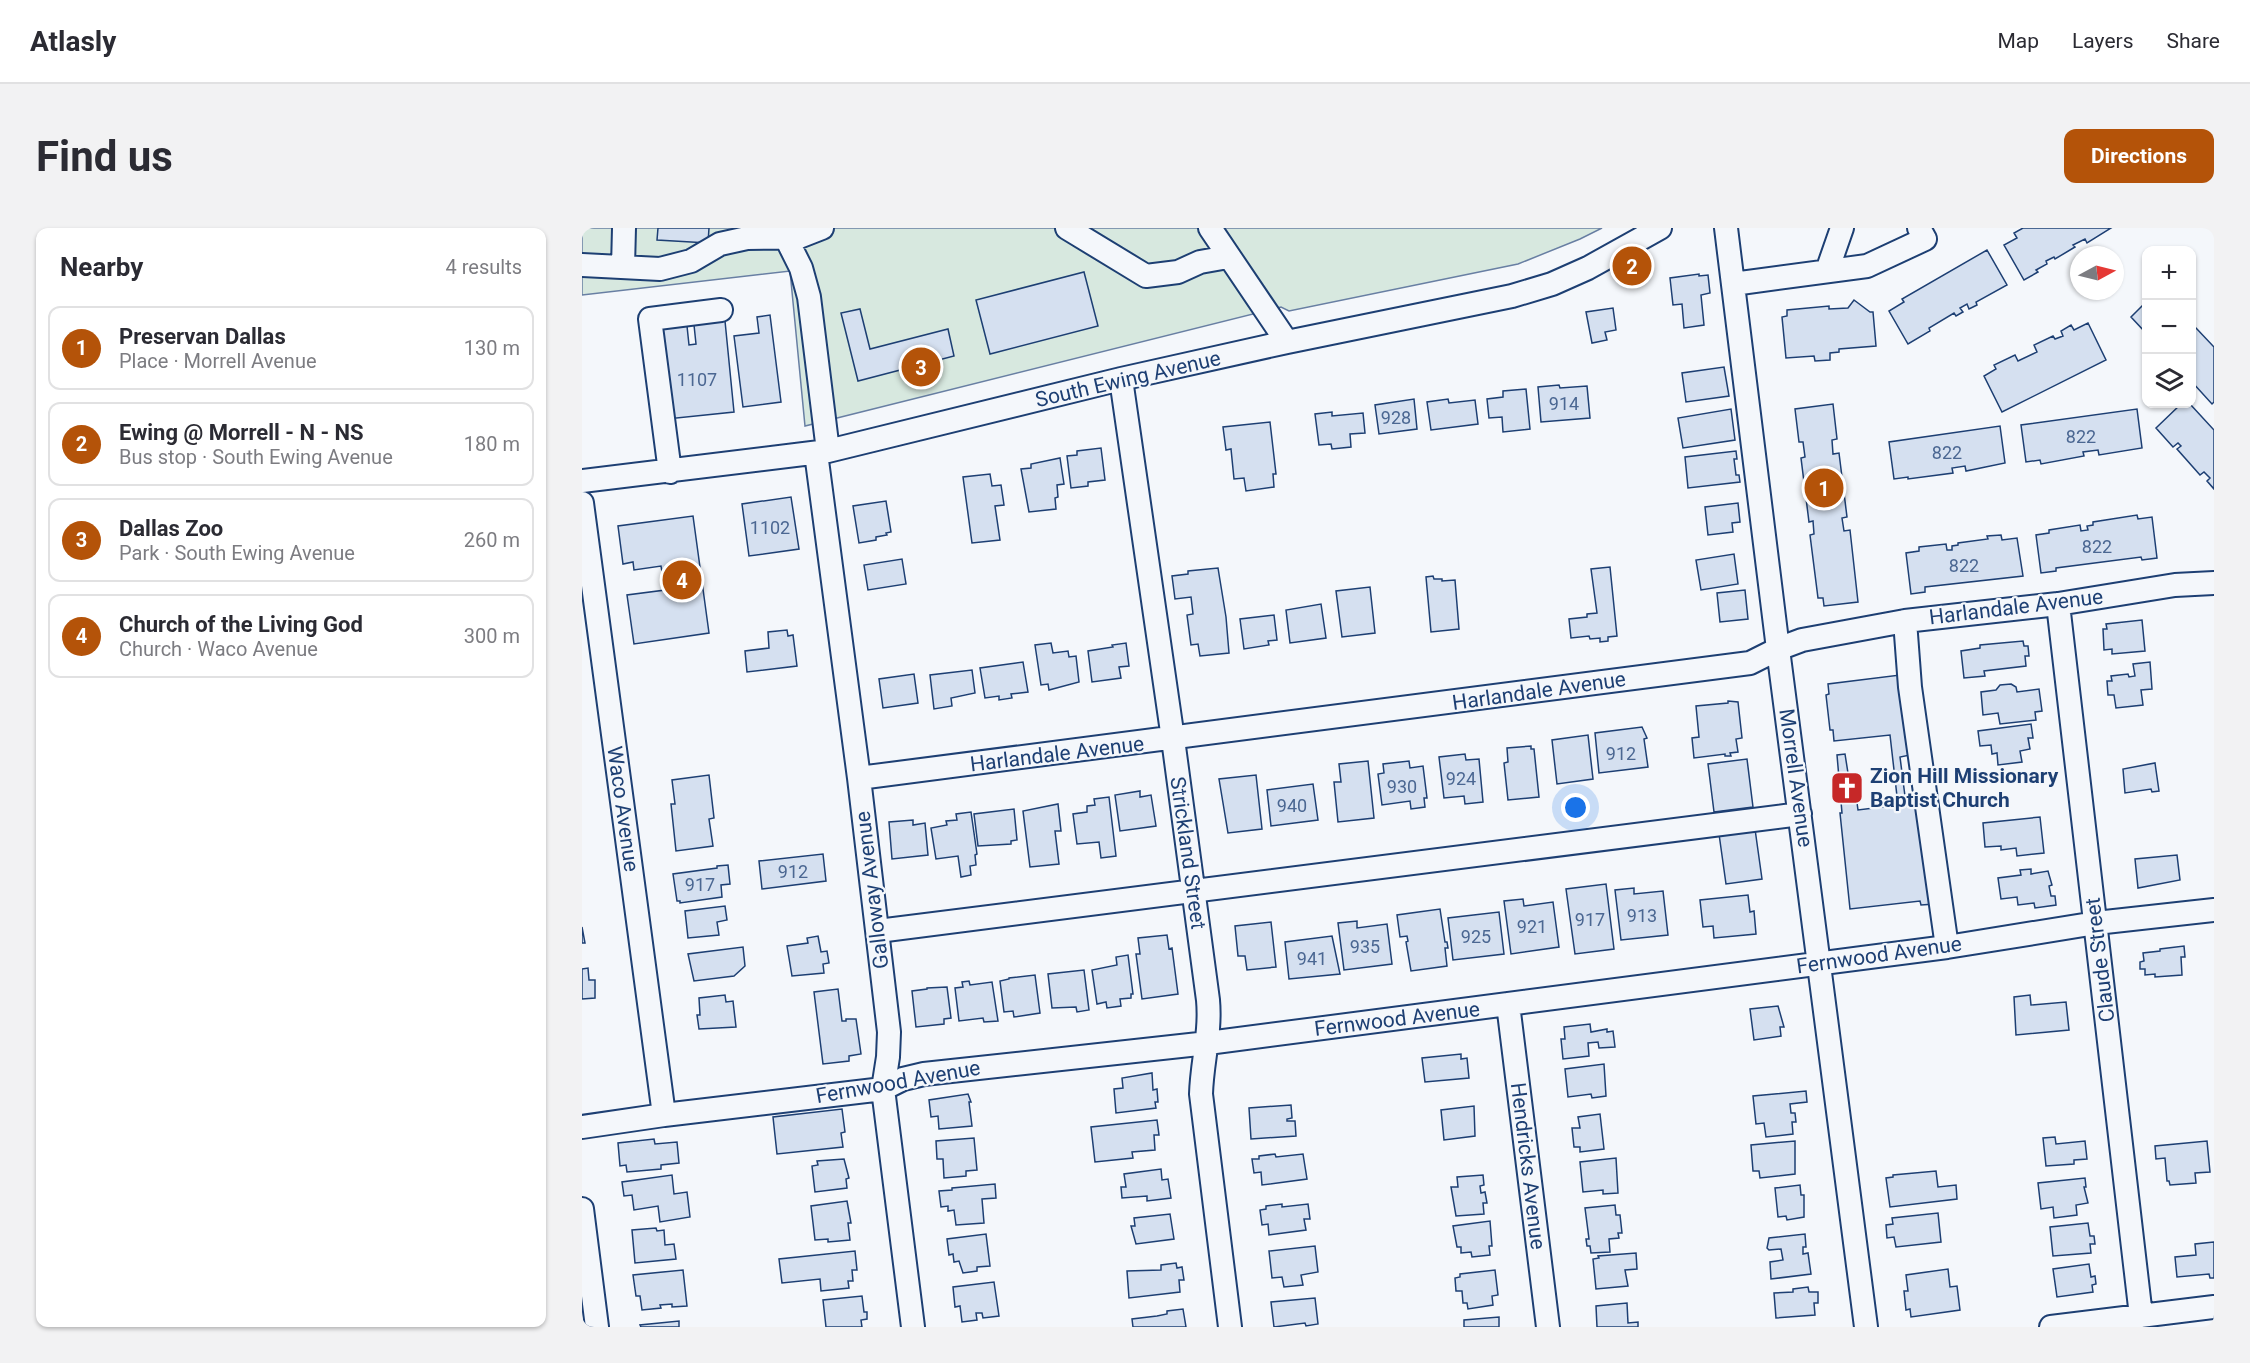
<!DOCTYPE html>
<html lang="en">
<head>
<meta charset="utf-8">
<style>
	:root { --surface:#fff; --page:#f2f2f3; --text:#2b2b33; --muted:#7c7c81; --line:#e1e1e2; --accent:#b45309 }
	body { margin:0; font-family:Roboto,sans-serif; background:var(--page); color:var(--text) }
	.controls { position:absolute; right:18px; top:18px; display:grid; overflow:hidden; border-radius:12px; box-shadow:0 2px 4px #0004 }
	.controls button { width:54px; height:54px; display:grid; place-items:center; padding:0; border:0; border-bottom:2px solid var(--line); background:var(--surface); color:var(--text); font:30px sans-serif }
	.compass { position:absolute; left:1488px; top:18px; width:54px; height:54px; border-radius:50%; background:var(--surface); box-shadow:0 2px 4px #0004; rotate:83deg }
	.you { position:absolute; left:994px; top:580px; width:21px; height:21px; margin:-15px; border:4px solid #fff; border-radius:50%; background:#1a73e8; box-shadow:0 0 0 9px #1a73e833 }
	.badge { display:grid; place-items:center; width:39px; height:39px; border-radius:50%; background:var(--accent); color:#fff; font-size:20px; font-weight:700 }
	.pin { position:absolute; translate:-50% -50%; border:3px solid #fff; box-shadow:0 2px 6px #0006 }
	.list { margin:0; padding:0; list-style:none }
	h2 { display:flex; justify-content:space-between; align-items:center; height:78px; margin:0; padding:0 24px; font-size:26px }
	h2 small { font-size:20px; font-weight:400; color:var(--muted) }
	.list li { display:grid; grid-template-columns:39px 1fr auto; gap:18px; align-items:center; box-sizing:border-box; height:84px; margin:0 12px 12px; padding:0 12px; border:2px solid var(--line); border-radius:12px }
	.list b { display:block; font-size:22px; white-space:nowrap }
	.list p { margin:0; font-size:20px; white-space:nowrap; color:var(--muted) }
	.list em { font-size:20px; font-style:normal; color:var(--muted) }
	.icon { flex:none; width:33px; height:33px; fill:none; stroke:currentColor; stroke-width:2; stroke-linecap:round; stroke-linejoin:round }
	.map { position:relative; flex:none; width:1632px; height:1099px; overflow:hidden; border-radius:12px }
	header { display:flex; align-items:center; gap:36px; box-sizing:border-box; height:84px; padding:0 30px; background:var(--surface); border-bottom:2px solid var(--line) }
	header strong { font-size:28px }
	nav { display:flex; gap:33px; margin-inline-start:auto; font-size:21px }
	.intro { display:flex; align-items:center; justify-content:space-between; box-sizing:border-box; height:144px; padding:0 36px }
	h1 { margin:0; font-size:42px }
	.button { padding:15px 27px; border-radius:12px; background:var(--accent); color:#fff; font-size:21px; font-weight:700 }
	main { display:flex; gap:36px; padding:0 36px }
	aside { flex:1; background:var(--surface); border-radius:12px; box-shadow:0 2px 4px #0004 }
	.map>svg:first-child { display:block }
	.green { fill:#d7e8df; stroke:#687fa3; stroke-width:1.5 }
	.building { fill:#d5e0f0; stroke:#1d3f73; stroke-width:1.5 }
	.lines { fill:none; stroke-linecap:round; stroke-linejoin:round }
	.minor-casing { stroke:#1d3f73; stroke-width:26 }
	.minor { stroke:#f4f7fb; stroke-width:22 }
	.labels { text-anchor:middle; dominant-baseline:central; stroke-width:4.5; stroke-linejoin:round; paint-order:stroke }
	.number-label { font-size:18px; fill:#4b6792 }
	.street-label { font-size:21px; fill:#1d3f73; stroke:#f4f7fb }
	.poi-label { font-size:21px; font-weight:bold; fill:#1d3f73; stroke:#f4f7fb; text-anchor:start }
</style>
</head>
<body>
<header>
<strong>Atlasly</strong>
<nav><a>Map</a><a>Layers</a><a>Share</a></nav>
</header>
<div class="intro"><h1>Find us</h1><a class="button">Directions</a></div>
<main>
<aside>
<h2>Nearby<small>4 results</small></h2>
<ul class="list">
<li><span class="badge">1</span><div><b>Preservan Dallas</b><p>Place · Morrell Avenue</p></div><em>130 m</em></li>
<li><span class="badge">2</span><div><b>Ewing @ Morrell - N - NS</b><p>Bus stop · South Ewing Avenue</p></div><em>180 m</em></li>
<li><span class="badge">3</span><div><b>Dallas Zoo</b><p>Park · South Ewing Avenue</p></div><em>260 m</em></li>
<li><span class="badge">4</span><div><b>Church of the Living God</b><p>Church · Waco Avenue</p></div><em>300 m</em></li>
</ul>
</aside>
<div class="map">
<svg width="1632" height="1099" viewBox="0 0 1632 1099">
	<rect width="100%" height="100%" fill="#f4f7fb"/>
	<path class="green" d="M0 0H1020L998 11 936 36 707 83 699 79 223 198 208 43 0 67Z"/>
	<path class="building" d="M76 0H127L126 15 75 12Z
		M1441 0H1529L1505 15 1503 11 1491 17 1493 19 1473 31 1472 29 1464 33 1465 36 1454 42 1456 44 1442 52 1422 17 1435 10 1432 5Z
		M1405 22 1425 57 1394 74 1395 77 1387 81 1385 76 1378 80 1381 84 1374 88 1372 85 1347 100 1348 103 1326 116 1307 83 1322 74 1320 71Z
		M502 44 516 98 408 126 394 72Z
		M1117 46V48L1126 47 1128 65 1119 67 1122 97 1102 100 1100 76 1091 77 1088 50Z
		M1272 72 1288 84H1291L1294 118 1257 121V124L1248 125V132L1233 133 1232 128 1204 130 1200 89 1205 88V82L1247 78V81L1266 80Z
		M1564 74V105L1549 89Z
		M1031 80 1034 102 1023 104 1025 112 1010 115 1004 84Z
		M278 81 288 121 366 101 372 128 276 153 259 85Z
		M188 87 199 174 161 179 152 108 177 105 175 89Z
		M143 93 152 184 85 191 75 101 105 98 107 117 114 116 112 97Z
		M1506 95 1524 132 1420 184 1402 148 1414 141 1412 137 1433 127 1436 133 1455 124 1452 117 1471 108 1473 111 1481 108 1479 103 1489 97 1492 102Z
		M1614 100 1632 119V174L1630 176 1610 154V101Z
		M1142 139 1147 168 1104 174 1100 145Z
		M977 157 978 160 1005 158 1008 190 959 194 956 159Z
		M944 161 948 201 921 204 920 189 907 190 905 171 921 169V163Z
		M832 171 835 201 797 206 793 177Z
		M866 171 867 175 893 172 896 196 849 202 845 174Z
		M1251 176 1255 211 1250 212 1251 226 1257 225 1265 289 1260 290 1262 303 1268 302 1276 374 1242 378 1241 370H1236L1228 307 1232 306 1231 293 1227 294 1219 230 1223 229 1221 214H1217L1213 181Z
		M1599 176H1608L1632 202V261L1625 253 1628 250 1622 244 1618 247 1595 221 1599 218 1596 215 1591 219 1574 200Z
		M1149 181 1153 212 1101 220 1096 190Z
		M1555 181 1560 220 1517 227 1516 222 1501 224 1502 228 1459 236 1458 232 1444 234 1439 197Z
		M750 184V188L781 185 783 205 768 206 769 219 750 221 749 216 737 217 733 186Z
		M688 194 694 246H691L692 259 664 263 662 250 652 251 649 221 644 222 641 199Z
		M1418 198 1423 235 1384 243 1383 238 1370 240 1371 245 1326 251V249L1312 251 1307 214Z
		M519 220 523 252 506 254V258L489 260 485 228 495 227V223Z
		M1154 223 1155 231H1152L1154 247H1157L1158 254 1106 260 1103 229Z
		M478 230 482 256 475 257 476 269 473 270 474 281 447 284 439 241 449 240V236Z
		M408 246 410 258 419 257 422 277 413 278 418 312 390 315 381 249Z
		M209 269 217 321 167 328 160 276Z
		M304 273 309 304 304 305 305 307 294 309V312L277 315 271 278Z
		M1156 275 1158 294 1150 295 1151 304 1126 307 1123 279Z
		M1555 287 1556 291 1570 289 1575 330 1560 332 1559 329 1474 340V343L1459 345 1454 307 1467 305V302L1498 297 1499 303 1506 302 1505 298 1511 297V294Z
		M111 288 127 405 52 416 45 367 83 362 79 338 52 342 51 334 41 336 36 298Z
		M1419 307 1420 312 1435 310 1441 348 1343 359V364L1329 366 1324 325 1337 323V319L1364 316 1365 322H1370V318L1376 317V315L1406 311 1405 308Z
		M1152 326 1156 356 1119 362 1114 332Z
		M320 331 324 356 286 362 282 337Z
		M1028 339 1035 408 1026 409V413L1018 414V410L1008 411 1007 408 989 410 987 391 1005 389V386L1015 385 1009 341Z
		M636 340 644 389 647 425 618 428 616 416 609 417 605 387 611 386 609 369 593 371 590 348 606 346V343Z
		M851 348 852 351H860V353L873 352 877 401 849 404 844 349Z
		M788 359 793 405 760 409 754 363Z
		M1163 362 1166 391 1138 394 1135 365Z
		M739 376 744 410 708 415 704 382Z
		M692 387 695 412 686 413 687 417 662 421 658 391Z
		M1560 392 1563 423 1530 426V421L1522 422 1521 401H1525L1524 396Z
		M205 402 206 408 211 407 215 438 165 444 163 423 187 420 186 404Z
		M1441 413 1442 418H1446L1447 428H1443L1444 438 1402 443 1403 448 1382 450 1379 423 1398 420V417Z
		M469 415 471 425 486 423 487 429 494 428 497 454 467 462 466 456 459 457 453 417Z
		M544 415 547 438 537 439 539 450 510 454 506 423 531 419 530 417Z
		M441 434 446 464 429 466 430 470 417 472V468L403 470 398 440Z
		M1568 434 1570 461 1559 462 1561 477 1534 480 1532 467H1526L1525 453H1530L1529 448 1546 446 1547 449 1553 448 1551 436Z
		M390 442 393 465 369 470 370 478 352 481 348 447Z
		M332 446 336 475 301 480 297 451Z
		M1318 447 1328 527 1318 529 1324 576 1336 574 1353 676 1339 677 1338 673 1268 681 1258 585H1260L1255 527 1263 526 1266 545H1271L1276 582 1316 577 1308 507 1252 513 1251 502H1248L1244 467 1247 466 1246 456Z
		M1429 456 1434 459 1435 464 1457 461 1460 483 1453 484 1454 492 1418 496 1416 485 1401 487 1399 464 1414 462 1418 457Z
		M1146 473 1156 474 1160 510 1154 511 1156 524 1148 525 1149 528H1143V526L1112 530 1110 510 1117 509 1114 478 1146 475Z
		M1449 496 1451 510H1446L1448 521 1438 523 1440 534 1416 537 1415 525 1410 526 1409 517 1398 518 1396 503Z
		M1060 499 1065 510 1062 511 1066 539 1017 545 1013 505Z
		M1006 507 1011 551 975 556 970 512Z
		M949 518V521H952L957 569 926 572 922 535 926 534 925 520Z
		M883 526 884 532 897 531 901 574 883 576 882 568 862 570 857 529Z
		M1165 531 1171 579 1132 584 1126 536Z
		M786 533 792 590 756 594 752 554H759L757 536Z
		M827 533 828 540 841 538 845 570H842L843 579 829 581 828 573 800 577 796 546 802 545 801 536Z
		M1573 535 1577 563 1570 564 1569 561 1543 565 1541 541Z
		M127 547 132 590 127 591 131 618 94 623 89 576H93L90 552Z
		M674 547 680 601 646 605 637 551Z
		M731 556 736 592 689 598 685 562Z
		M558 563V569L569 567 574 598 538 603 533 567Z
		M527 569 534 628 519 630 517 614 495 616 491 586 505 584V578L513 577 512 571Z
		M476 576 479 603H473L477 636 448 639 441 583Z
		M432 581 435 612 429 613V616L396 618 392 586Z
		M389 584 395 626 393 627 394 637 388 638 389 647 379 649 376 628 354 631 349 600 365 597 364 593 375 592 374 586Z
		M1458 589 1462 625 1435 628 1434 620 1419 622V618L1403 619 1401 595Z
		M331 592V597L343 595 346 627 310 631 307 594Z
		M1173 601 1180 651 1144 656 1137 606Z
		M241 626 244 653 180 661 177 633Z
		M1595 627 1598 652 1556 660 1553 631Z
		M146 637 148 656 139 657 140 669 98 675V673H95L91 646 135 640V638Z
		M1449 641V646L1466 643 1470 657 1467 658 1469 668H1473L1474 677 1453 680 1452 675 1436 677 1435 669 1419 671 1416 650 1439 647 1438 642Z
		M1024 656 1032 721 993 726 984 661Z
		M1052 660V666L1081 663 1086 707 1039 712 1033 662Z
		M1166 667 1168 684 1172 683 1174 706 1132 710 1131 698 1121 699 1118 672Z
		M941 671 942 678 971 674 977 719 929 726 922 673Z
		M143 678 145 692 135 694 137 707 106 710 103 683Z
		M858 681 863 714H865L866 720H863L865 738 829 743 824 714 826 713 825 708 818 709 815 687Z
		M917 684 922 726 871 732 866 690Z
		M775 693V700L805 696 810 736 762 742 756 695Z
		M689 694 694 739 665 742 663 728H656L653 698Z
		M0 699 3 715H0Z
		M585 707 587 721 590 720 596 766 560 771 554 726H558L556 710Z
		M236 708 239 724 245 723 247 735 241 736 242 745 210 748 205 718 226 715 225 710Z
		M750 708 758 746 707 751 703 714Z
		M1602 718 1603 729H1599L1600 747 1573 749V746L1563 747V741H1558V734L1562 733 1561 725 1578 723V721Z
		M161 719 163 738 152 748 112 753 106 726Z
		M546 727 551 766H549V770L538 771 539 778 525 780 524 774 515 776 510 742 535 737 534 729Z
		M6 740 7 752H13V770L0 771V741Z
		M502 742 507 782 495 784 494 779 470 780 466 746Z
		M453 747 458 785 432 789 431 783 422 784 418 753 427 751V750Z
		M387 753 388 757 410 754 416 793 402 794 401 790 377 793 373 760 381 759 380 754Z
		M365 759 369 790 362 791V796L334 799 330 763 345 761V760Z
		M256 761 260 793H264V791H274L279 826 267 828V833L241 836 232 764Z
		M143 767 144 774 151 773 154 799 117 801 115 787H118L117 770Z
		M1448 767 1449 777 1484 774 1487 802 1434 807 1432 769Z
		M1196 778 1202 799H1198L1199 808 1172 812 1168 781Z
		M1008 796 1009 804 1025 801V804L1031 803 1033 819 1017 820 1016 814 1006 815 1007 828 981 831 979 811H983L982 799Z
		M879 826V831L885 830 887 850 843 854 840 830Z
		M1022 836 1024 868 1010 870 1009 866 986 869 983 841Z
		M570 845 571 862 575 861 576 874H573L574 880 534 885 532 861 541 860 540 850Z
		M1224 863 1225 874 1208 876 1209 885H1213L1214 894H1210L1211 906 1184 909 1182 895 1174 896 1171 868Z
		M386 866 389 874H387L390 898 357 901 356 888 349 889 347 872Z
		M709 877 710 890 705 891V893H713L714 908 669 911 667 880Z
		M892 878 893 908 862 912 859 882Z
		M260 881 263 904 259 905 261 919 195 926 191 889Z
		M1018 886 1022 921 998 924V919H992L990 900H998L996 889Z
		M575 892 577 907H572L573 922 550 924 551 930 513 934 509 899Z
		M1473 909 1474 916 1503 913 1505 931 1492 932V936L1464 938 1461 910Z
		M392 910 395 942 384 943V948L362 950 361 931H355L354 913Z
		M72 911 73 916 95 914 97 935 79 937V941L45 944 44 937 38 938 36 915Z
		M1213 913V946L1178 950 1177 943H1171L1169 917Z
		M1625 913 1628 944 1613 945 1614 955 1588 957 1587 953H1585L1583 930 1574 931 1573 918Z
		M693 926 694 929 721 926 725 951 680 957 679 944 672 945 670 931H677V928Z
		M1034 930 1036 965 1021 966V962L1001 964 998 934Z
		M262 931 267 950 264 951 265 960 233 964 230 938 236 937 235 933Z
		M579 941 580 952 586 951 589 970 565 973V968L540 970 539 959H544L542 946Z
		M1354 943 1356 959 1374 957 1375 971 1308 979 1304 950 1311 949V947Z
		M90 947 92 966 105 964 108 989 78 994 76 978 52 982 50 967 42 968 40 954Z
		M901 947 902 957 898 958 899 965 903 964 905 975H901L902 986 874 988 869 959H876L875 949Z
		M1503 950 1504 959H1502L1506 975 1494 977 1495 987 1472 990 1471 979 1459 981 1456 955Z
		M413 956 414 970 400 971 402 995 374 997 372 982 366 983V978L359 979 357 963 370 962V960Z
		M1218 957 1219 967H1222V989L1205 992 1204 988 1196 989 1193 960Z
		M265 973 269 995H266L268 1012 246 1014V1011L233 1012 229 978Z
		M700 976V979L726 976 728 991H722L724 1002 687 1007 686 996 680 997 678 982 684 981V978Z
		M1033 977 1034 987H1038L1040 1005H1036L1037 1010 1027 1011 1028 1024 1009 1025 1008 1018H1005L1004 1011H1007L1003 980Z
		M1356 985 1359 1014 1314 1019 1312 1009 1305 1010 1304 997 1311 996 1310 990Z
		M588 986 592 1011 554 1016 549 998H553L552 990Z
		M908 993 910 1018H907L908 1027 890 1029 889 1024 879 1025V1019H875L871 998Z
		M1506 995 1508 1008H1512L1513 1016H1508L1509 1025 1471 1028 1468 999Z
		M74 1000 75 1003 82 1002 83 1017 92 1016 94 1031 53 1035 50 1002Z
		M404 1006 408 1038 395 1039V1043L381 1045 377 1033 372 1034 371 1026 367 1027 365 1011Z
		M1223 1006 1224 1019H1221V1026L1226 1025 1229 1046 1189 1051 1188 1034 1201 1032 1199 1021 1187 1022 1185 1020 1187 1010Z
		M1632 1014V1050H1628L1627 1046 1595 1049 1593 1029 1614 1027 1613 1016Z
		M733 1018 736 1044 719 1047 721 1057 702 1059 700 1049 690 1050 687 1023Z
		M273 1023 275 1042H270L271 1053H266L267 1060 239 1063 238 1051 200 1055 197 1031Z
		M1054 1025 1055 1041 1043 1042 1046 1058 1014 1061 1011 1031 1017 1030 1016 1028Z
		M594 1035 595 1040 600 1039 602 1052H597L598 1064 547 1070 545 1043 579 1042V1037Z
		M1507 1036 1509 1049 1513 1048 1514 1056 1510 1057 1511 1064 1475 1069 1471 1041Z
		M1366 1041 1368 1059 1375 1058 1378 1082 1329 1089 1328 1081 1324 1082 1322 1063H1326L1324 1047Z
		M101 1042 105 1078 90 1079V1076L78 1077 79 1080 60 1082 58 1068H54L51 1047Z
		M913 1042 916 1067 910 1068 911 1077 886 1081 885 1075H881L880 1063H874L873 1050 878 1049V1046Z
		M412 1054 417 1088 401 1090 400 1085H394L395 1092 380 1094 378 1078 373 1079 371 1059Z
		M1226 1059 1227 1064H1236V1075H1232L1233 1087 1194 1090 1192 1065 1211 1064V1061Z
		M280 1068 282 1084H285V1091L279 1092 280 1099H244L241 1072Z
		M733 1070 736 1096 724 1098 723 1095 692 1099 689 1074Z
		M1045 1075 1046 1095 1056 1094V1099H1015L1014 1078Z
		M601 1081 604 1099H551L550 1091 575 1088 585 1086V1083Z
		M917 1089V1099H882V1092Z
		M97 1093V1099H59L58 1097Z"/>
	<g class="lines">
		<g class="minor-casing">
			<path id="minor" d="M199 0 219 40 227 69 246 223
				M485 0 564 48 596 44 618 34 646 29
				M628 0 705 114
				M1144 0 1196 421 1284 1099
				M0 37 78 41 109 33 138 16 165 10 217 9 240 0
				M41 39 42 0
				M1245 43 1260 0
				M1151 56 1285 38 1343 11 1337 0
				M539 151 591 511 626 772C629 805 620 833 619 866L648 1099
				M234 225 277 550 307 804 306 829 301 861 331 1099
				M88 244 68 91 139 82
				M0 253 246 223 539 151 705 114 930 68 970 56 1006 40 1078 0
				M0 275 82 887
				M1476 376 1559 1088
				M1323 393 1328 459 1365 719
				M277 550 1168 435 1196 421 1220 412 1323 393 1476 376 1593 357 1632 355
				M296 703 1218 586
				M926 776 966 1099
				M0 899 82 887 301 861 321 851 342 846 626 815 1365 719 1514 695 1632 682
				M0 981 15 1099
				M1469 1099 1632 1079"/>
		</g>
		<use href="#minor" class="minor"/>
	</g>
	<defs>
		<g id="church-square" transform="scale(1.725)"><rect x="-9" y="-9" width="18" height="18" rx="4" fill="#c62828" stroke="#f4f7fb"/><path d="M-1.2-6h2.4v3.5h3.3v2.4h-3.3V6h-2.4V-.1h-3.3v-2.4h3.3Z" fill="#fff"/></g>
	</defs>
	<g fill-rule="evenodd">
		<use href="#church-square" x="1265" y="560"/>
	</g>
	<g class="labels">
		<g class="number-label">
			<text x="115" y="151">1107</text>
			<text x="982" y="175">914</text>
			<text x="814" y="189">928</text>
			<text x="1499" y="208">822</text>
			<text x="1365" y="224">822</text>
			<text x="188" y="299">1102</text>
			<text x="1515" y="318">822</text>
			<text x="1382" y="337">822</text>
			<text x="1039" y="525">912</text>
			<text x="879" y="550">924</text>
			<text x="820" y="558">930</text>
			<text x="710" y="577">940</text>
			<text x="211" y="643">912</text>
			<text x="118" y="656">917</text>
			<text x="1060" y="687">913</text>
			<text x="1008" y="691">917</text>
			<text x="950" y="698">921</text>
			<text x="894" y="708">925</text>
			<text x="783" y="718">935</text>
			<text x="730" y="730">941</text>
		</g>
		<g class="street-label">
			<text transform="translate(546 151) rotate(-13)">South Ewing Avenue</text>
			<text transform="translate(1434 379) rotate(-7)">Harlandale Avenue</text>
			<text transform="translate(957 463) rotate(-8)">Harlandale Avenue</text>
			<text transform="translate(475 526) rotate(-7)">Harlandale Avenue</text>
			<text transform="translate(1214 550) rotate(82)">Morrell Avenue</text>
			<text transform="translate(41 581) rotate(82)">Waco Avenue</text>
			<text transform="translate(606 625) rotate(82)">Strickland Street</text>
			<text transform="translate(290 662) rotate(-97)">Galloway Avenue</text>
			<text transform="translate(1297 727) rotate(-8)">Fernwood Avenue</text>
			<text transform="translate(1518 732) rotate(-97)">Claude Street</text>
			<text transform="translate(815 791) rotate(-7)">Fernwood Avenue</text>
			<text transform="translate(316 854) rotate(-10)">Fernwood Avenue</text>
			<text transform="translate(946 938) rotate(83)">Hendricks Avenue</text>
		</g>
		<g class="poi-label">
			<text x="1288" y="548">Zion Hill Missionary<tspan x="1288" dy="24">Baptist Church</tspan></text>
		</g>
	</g>
</svg>
<div class="controls">
<button>+</button>
<button>−</button>
<button><svg class="icon" aria-label="layers" viewBox="0 0 24 24"><path d="M12 4l9 5-9 5-9-5zM3 14l9 5 9-5"/></svg></button>
</div>
<svg class="compass" viewBox="-18 -18 36 36"><path d="M0-13l5 13h-10z" fill="#e53935"/><path d="M0 13l5-13h-10z" fill="#7c7c81"/></svg>
<div class="you"></div>
<div class="pin badge" style="left:1242px;top:260px">1</div>
<div class="pin badge" style="left:1050px;top:38px">2</div>
<div class="pin badge" style="left:339px;top:139px">3</div>
<div class="pin badge" style="left:100px;top:352px">4</div>
</div>
</main>
</body>
</html>
